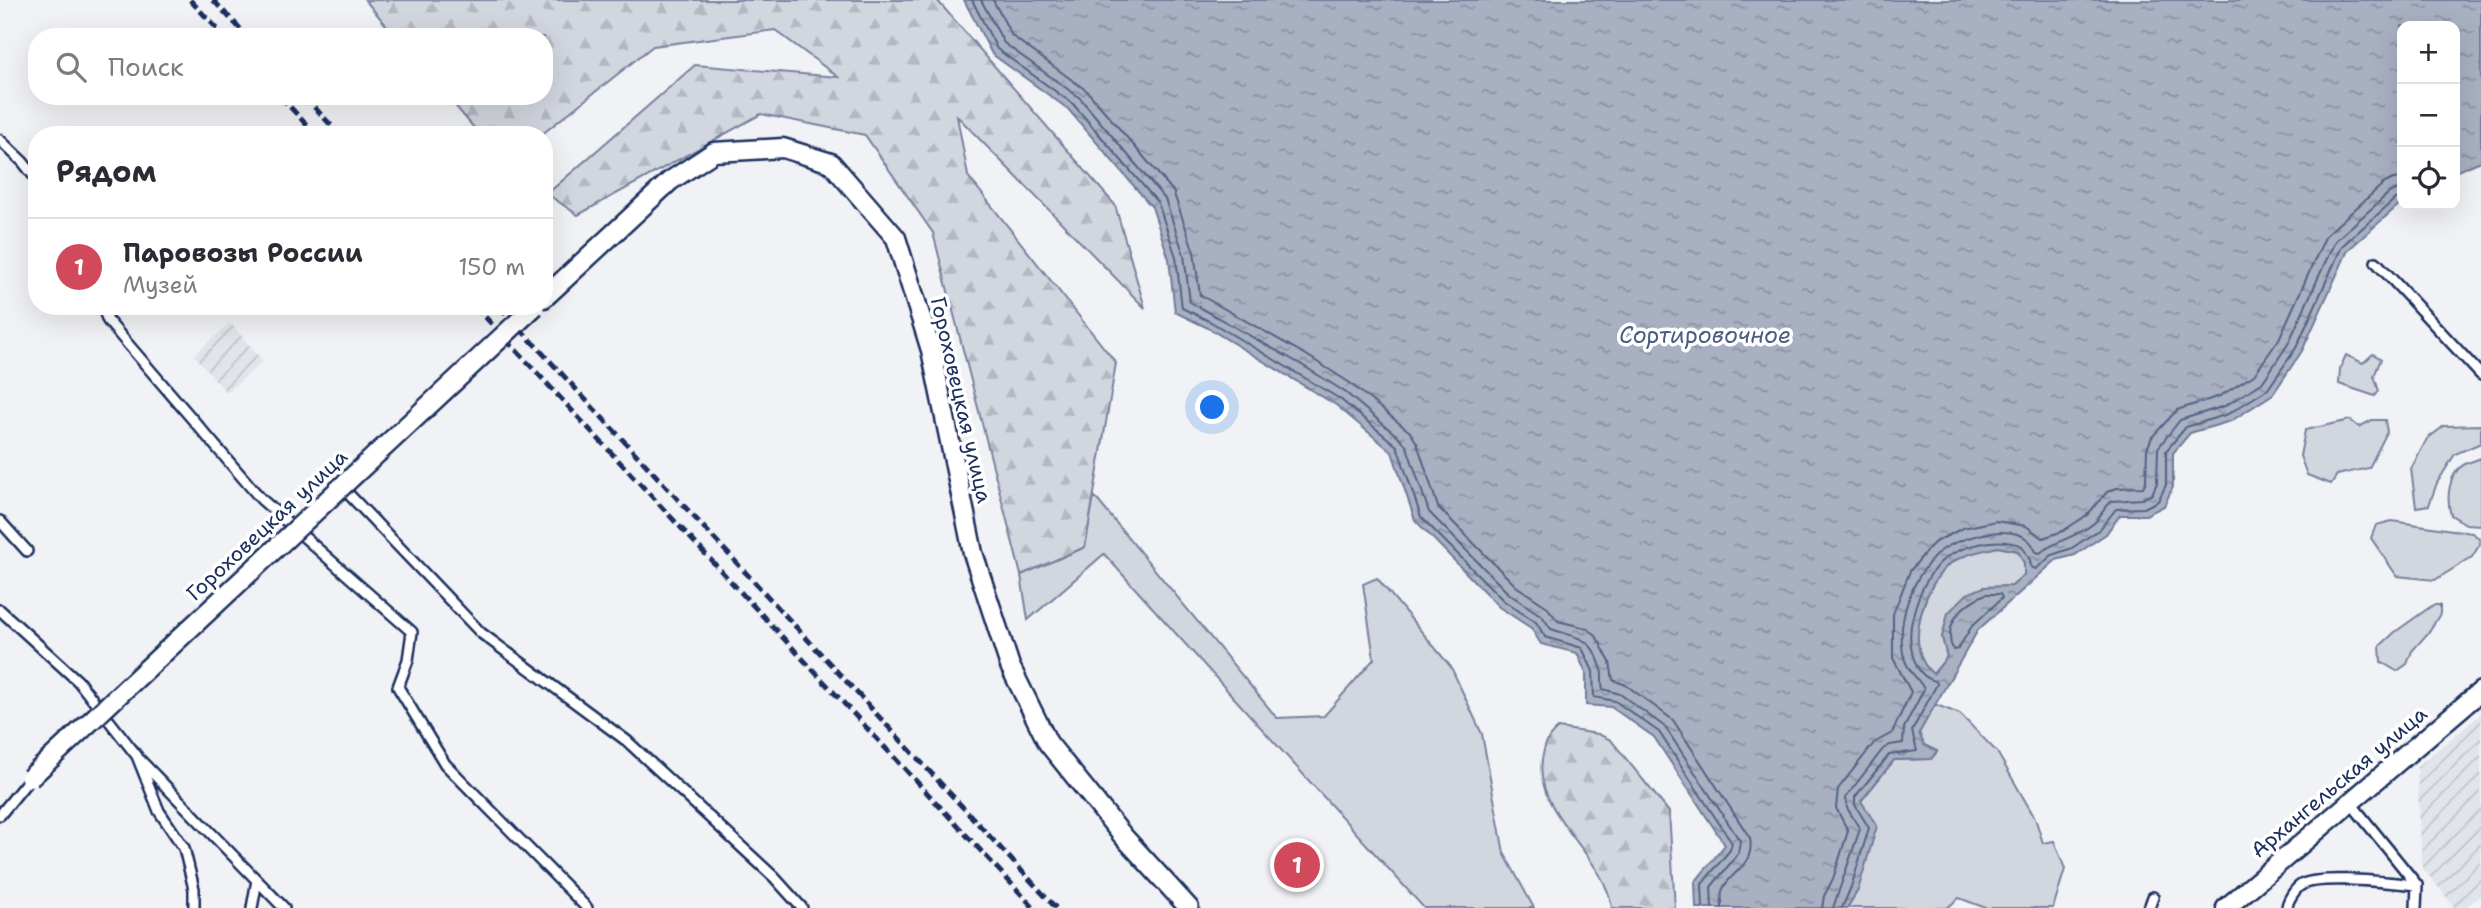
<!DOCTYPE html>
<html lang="ru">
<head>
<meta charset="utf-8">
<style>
	:root { --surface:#fff; --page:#f7f7f7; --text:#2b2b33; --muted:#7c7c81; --line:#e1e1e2; --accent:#d1495b }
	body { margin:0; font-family:"Shantell Sans",sans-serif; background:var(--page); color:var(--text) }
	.controls { position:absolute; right:21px; top:21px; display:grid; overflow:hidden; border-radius:14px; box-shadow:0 7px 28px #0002 }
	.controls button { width:63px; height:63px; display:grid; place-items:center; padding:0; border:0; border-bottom:2px solid var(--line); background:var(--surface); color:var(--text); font:35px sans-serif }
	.you { position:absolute; left:1213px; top:408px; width:24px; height:24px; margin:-18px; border:5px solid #fff; border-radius:50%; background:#1a73e8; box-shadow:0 0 0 10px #1a73e833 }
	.badge { display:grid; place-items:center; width:46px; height:46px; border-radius:50%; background:var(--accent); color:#fff; font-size:23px; font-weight:700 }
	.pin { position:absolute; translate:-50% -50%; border:4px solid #fff; box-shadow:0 2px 7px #0006 }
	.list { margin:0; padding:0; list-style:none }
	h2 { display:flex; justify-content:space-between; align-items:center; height:91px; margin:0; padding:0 28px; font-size:30px }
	h2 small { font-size:23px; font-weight:400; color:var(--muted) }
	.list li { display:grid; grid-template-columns:46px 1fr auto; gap:21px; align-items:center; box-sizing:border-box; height:98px; padding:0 28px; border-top:2px solid var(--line) }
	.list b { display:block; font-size:26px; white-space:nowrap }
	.list p { margin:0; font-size:23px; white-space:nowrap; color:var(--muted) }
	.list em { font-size:23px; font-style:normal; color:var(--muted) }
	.icon { flex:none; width:38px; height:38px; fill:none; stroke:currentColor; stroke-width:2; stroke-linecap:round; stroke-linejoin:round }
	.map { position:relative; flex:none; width:2481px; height:908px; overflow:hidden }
	.search { position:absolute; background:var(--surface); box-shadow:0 7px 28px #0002; left:28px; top:28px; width:525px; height:77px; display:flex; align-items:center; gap:18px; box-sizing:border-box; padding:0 24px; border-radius:28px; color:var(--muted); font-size:26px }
	.panel { position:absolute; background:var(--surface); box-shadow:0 7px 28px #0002; left:28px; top:126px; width:525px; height:189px; border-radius:28px }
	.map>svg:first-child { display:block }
	.industrial { fill:url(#industrial-furrows) }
	.green { fill:#d2d6df; stroke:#76829e; stroke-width:2 }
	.forest { fill:url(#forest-firs); stroke:#76829e; stroke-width:2 }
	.water { fill:url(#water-ripples); stroke:#707c9a; stroke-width:2; fill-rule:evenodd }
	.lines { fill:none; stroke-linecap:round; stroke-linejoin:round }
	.shore { stroke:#536386; stroke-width:2 }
	.lane-casing { stroke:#1b2f5e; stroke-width:14 }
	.street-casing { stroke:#1b2f5e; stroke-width:23 }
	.lane { stroke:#fff; stroke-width:9 }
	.street { stroke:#fff; stroke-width:18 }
	.rail { stroke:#1b2f5e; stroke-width:5; stroke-dasharray:10 5; stroke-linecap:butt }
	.street-bridge-casing { stroke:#1b2f5e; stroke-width:23; stroke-linecap:butt }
	.street-bridge { stroke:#fff; stroke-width:18 }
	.labels { text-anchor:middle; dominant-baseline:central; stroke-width:7; stroke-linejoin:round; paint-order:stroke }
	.street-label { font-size:21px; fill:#1b2f5e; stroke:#fff }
	.water-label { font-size:23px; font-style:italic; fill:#4c5c81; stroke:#fff }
</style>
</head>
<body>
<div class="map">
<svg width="2481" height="908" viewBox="0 0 2481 908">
	<defs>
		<pattern id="industrial-furrows" width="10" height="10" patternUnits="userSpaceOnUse" patternTransform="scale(1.75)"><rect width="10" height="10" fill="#e1e4ea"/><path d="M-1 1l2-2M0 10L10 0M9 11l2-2" fill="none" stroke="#c0c4cb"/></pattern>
		<pattern id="forest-firs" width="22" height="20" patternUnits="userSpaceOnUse" patternTransform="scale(1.75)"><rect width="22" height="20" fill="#d2d6df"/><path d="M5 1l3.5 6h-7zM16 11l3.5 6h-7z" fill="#b4b8c2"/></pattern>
		<pattern id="water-ripples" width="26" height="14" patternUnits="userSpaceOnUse" patternTransform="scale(1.75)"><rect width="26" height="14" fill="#a8b0c2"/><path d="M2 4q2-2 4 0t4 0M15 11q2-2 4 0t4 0" fill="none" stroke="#8890a1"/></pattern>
	</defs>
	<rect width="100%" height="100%" fill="#f1f2f5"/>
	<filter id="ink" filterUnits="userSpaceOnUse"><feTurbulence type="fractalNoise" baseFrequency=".0143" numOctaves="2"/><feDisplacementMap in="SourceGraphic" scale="14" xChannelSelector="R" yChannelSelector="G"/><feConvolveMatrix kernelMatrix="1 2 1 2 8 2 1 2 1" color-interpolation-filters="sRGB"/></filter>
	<g filter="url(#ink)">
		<path class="industrial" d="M230 323 263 361 227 393 194 355Z
			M2481 714V895L2465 908H2455L2422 867 2417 767Z"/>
		<path class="green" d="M2373 354 2381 359 2374 376 2379 391 2375 396 2339 384 2340 368 2346 355 2363 363Z
			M2350 420 2359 427 2372 420H2385L2387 432 2369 468 2337 475 2331 484 2307 475 2300 456 2305 430Z
			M2481 425V443L2455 454 2437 483 2429 505 2416 507 2411 469 2427 439 2444 426Z
			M2481 458V525L2466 524 2451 515C2446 499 2448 473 2465 464 2470 462 2476 460 2481 458Z
			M1094 496 1277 718 1324 716 1374 659 1363 584 1377 578 1451 667 1482 734 1504 853 1534 908H1424L1104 554 1028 620 1021 575 1085 547Z
			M2392 521 2472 533 2479 538 2480 544 2472 557 2435 580 2397 576 2371 538 2376 525Z
			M1998 547 2018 551 2024 563V575L2012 586 1984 587 1942 637 1947 657 1933 674C1903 650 1923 589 1947 566 1961 554 1981 551 1998 547Z
			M2433 605H2440V614L2428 633 2412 651 2407 664 2397 671 2381 662 2380 646 2395 632Z
			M1934 704 1960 714 1997 752 2035 818 2043 843 2054 841 2065 869 2053 908H1986L1959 898 1947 908H1847L1858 890 1861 801 1894 760 1931 759 1937 752 1924 745 1919 733Z"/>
		<path class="forest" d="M365 0H937L1115 205 1145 308 957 116 968 176 1116 363 1085 547 1021 575 933 233 865 135 761 114 578 215 547 194 695 65 838 77 775 30 653 46 541 135H480L447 96H544V37H396Z
			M1558 728 1598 734 1611 740 1669 812 1675 908H1612C1604 851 1526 811 1544 750 1547 739 1550 735 1558 728Z"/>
		<path class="water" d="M964 0H2481V161L2455 172V26H2402V202L2348 250 2302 351 2273 394 2231 421 2190 433 2173 453V487L2164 506 2146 515H2120L2106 534 2075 555 2056 560 1978 630 1919 733 1924 745 1937 751 1931 759 1894 760 1861 801 1877 826 1858 890 1847 908H1696L1695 882 1725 845 1654 737 1611 707 1586 705V673L1577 653 1541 644 1531 628 1499 607 1415 520 1392 452 1336 405 1208 328 1175 312 1169 259 1152 207 1068 109 992 54ZM1998 547 2018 551 2024 563V575L2012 586 1984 587 1967 594 1948 613 1942 637 1947 657 1933 674C1903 650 1923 588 1947 566 1961 554 1981 551 1998 547Z"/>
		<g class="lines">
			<path class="shore" d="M972 0 997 49 1073 104 1158 203 1176 257 1182 308 1211 322 1340 399 1397 446 1421 517 1504 601 1536 622 1545 637 1582 648 1593 671 1594 697 1615 701 1659 732 1732 843 1730 850 1702 884 1703 908
				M981 0 1004 43 1080 98 1165 199 1184 255 1190 302 1302 365 1345 392 1402 440 1407 447 1429 512 1509 594 1542 616 1551 629C1578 638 1591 636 1601 667 1603 674 1601 682 1603 689L1620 694 1665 727 1740 841 1738 854 1711 887 1712 908
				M993 0 1012 36 1087 91 1173 191 1194 252 1200 295 1308 356 1350 383 1410 432 1417 443 1438 507 1516 586 1546 606 1558 621 1586 628 1595 634 1610 662 1613 680 1626 685 1673 720 1750 838C1755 868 1729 871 1722 891 1721 895 1722 903 1722 908
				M1986 594H2000L2002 598 1972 626 1958 649 1953 650C1942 624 1963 603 1986 594Z
				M1822 908 1824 896 1833 879 1848 831 1836 808 1838 789 1874 743 1892 733 1911 692 1893 658V614L1910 571 1928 549 1935 542 1963 528 1996 521 2026 526 2043 538 2063 531 2087 515 2107 492 2117 488 2143 487 2146 481 2147 449 2152 437 2177 410 2220 396 2254 375 2279 339 2326 235 2383 184 2393 179 2402 178
				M1833 908 1860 829 1847 808 1846 797 1883 749 1890 745 1903 743 1904 728 1924 689C1918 677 1906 671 1903 653 1897 619 1912 578 1937 554 1954 538 2007 523 2027 539 2032 542 2034 548 2036 552L2040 553C2056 540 2078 537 2094 523 2101 516 2104 507 2112 501L2142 499 2152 494 2157 483 2158 448 2180 420 2225 406 2262 383 2288 344 2335 241 2390 192 2402 188
				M1842 908 1851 887 1869 828 1855 805V797L1889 755 1917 751 1912 731 1937 684 1936 681C1910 676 1907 637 1913 616 1917 597 1929 571 1944 559 1954 552 1968 546 1979 544 1995 541 2007 540 2022 546L2030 560 2031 567 2036 569 2052 555 2072 548 2100 529 2116 509 2144 508 2158 501 2166 485V451L2186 427 2228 414 2268 389 2296 348 2342 246 2395 199 2402 197"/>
			<g class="lane-casing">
				<path id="lane" d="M0 140 23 162 37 180
					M2376 262 2481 375
					M102 306 108 321 261 499 412 632 408 660 398 687 445 764 587 908
					M341 486 481 633 627 741 774 877 802 908
					M0 521 27 551
					M0 610 78 681 137 756 159 811 184 848 194 889V908
					M140 760 284 908
					M2350 802 2417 885 2416 908
					M0 815 30 778
					M252 908 257 880
					M2149 908 2153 897
					M2287 908C2287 901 2295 889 2301 885 2320 874 2393 883 2417 885"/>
			</g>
			<g class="street-casing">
				<path id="street" d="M544 298 670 181 714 152 783 148 831 163 896 238 931 350 973 553 1010 666 1048 743 1123 836 1189 908
					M2226 908 2481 691"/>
			</g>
			<use href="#lane" class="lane"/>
			<use href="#street" class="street"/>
			<path class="rail" d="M190 0 225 37
				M213 0 248 37
				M280 96 316 135
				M304 96 340 135
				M475 306 1034 908
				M499 306 1056 908"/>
			<g class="street-bridge-casing">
				<path id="street-bridge" d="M30 778 535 306"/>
			</g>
			<use href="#street-bridge" class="street-bridge"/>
		</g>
	</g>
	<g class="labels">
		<g class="street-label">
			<text transform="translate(961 400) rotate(77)">Гороховецкая улица</text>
			<text transform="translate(267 525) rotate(-43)">Гороховецкая улица</text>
			<text transform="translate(2339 782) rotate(-40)">Архангельская улица</text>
		</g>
		<g class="water-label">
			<text x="1705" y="335">Сортировочное</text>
		</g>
	</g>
</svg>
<div class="controls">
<button>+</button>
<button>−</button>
<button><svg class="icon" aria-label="locate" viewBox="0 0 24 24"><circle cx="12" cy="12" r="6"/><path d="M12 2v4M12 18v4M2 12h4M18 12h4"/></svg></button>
</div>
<div class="you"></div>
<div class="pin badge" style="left:1297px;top:865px">1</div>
<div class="search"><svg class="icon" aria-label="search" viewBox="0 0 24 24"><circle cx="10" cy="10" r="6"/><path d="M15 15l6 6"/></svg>Поиск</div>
<section class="panel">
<h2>Рядом<small></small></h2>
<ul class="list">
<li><span class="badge">1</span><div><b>Паровозы России</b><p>Музей</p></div><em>150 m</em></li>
</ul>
</section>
</div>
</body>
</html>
